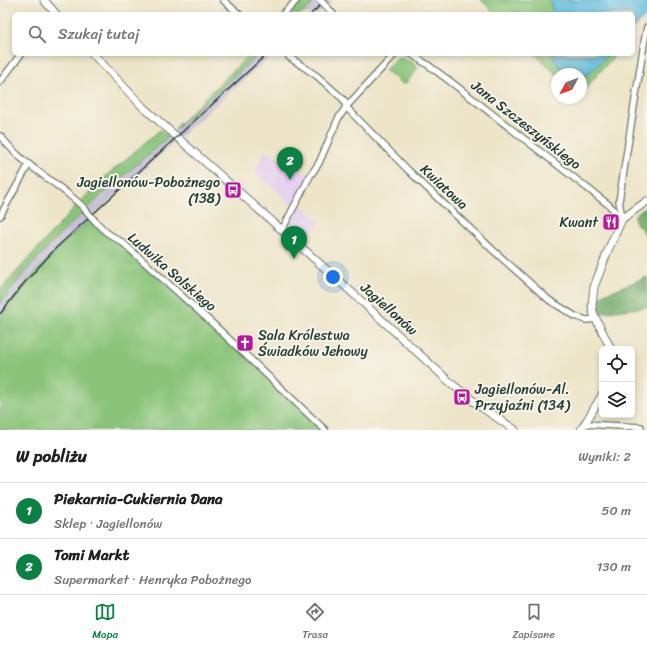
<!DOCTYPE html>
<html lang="pl">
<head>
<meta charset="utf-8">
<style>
	:root { --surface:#fff; --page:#f6f6f6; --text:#202124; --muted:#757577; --line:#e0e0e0; --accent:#0b8043 }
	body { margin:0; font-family:Sriracha,sans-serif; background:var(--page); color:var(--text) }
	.controls { position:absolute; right:12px; bottom:12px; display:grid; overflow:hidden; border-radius:6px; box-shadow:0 2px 6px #0003 }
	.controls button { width:36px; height:36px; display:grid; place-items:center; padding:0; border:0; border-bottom:1px solid var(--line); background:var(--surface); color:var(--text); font:20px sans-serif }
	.compass { position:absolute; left:551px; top:68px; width:36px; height:36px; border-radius:50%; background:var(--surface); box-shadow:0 2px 6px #0003; rotate:229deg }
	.you { position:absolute; left:333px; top:277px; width:14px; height:14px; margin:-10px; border:3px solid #fff; border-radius:50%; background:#1a73e8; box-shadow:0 0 0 6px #1a73e833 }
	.badge { display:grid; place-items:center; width:26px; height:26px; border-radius:50%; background:var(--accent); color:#fff; font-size:13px; font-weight:700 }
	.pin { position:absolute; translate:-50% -33px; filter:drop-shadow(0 1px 2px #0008) }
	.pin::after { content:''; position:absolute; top:21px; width:14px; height:12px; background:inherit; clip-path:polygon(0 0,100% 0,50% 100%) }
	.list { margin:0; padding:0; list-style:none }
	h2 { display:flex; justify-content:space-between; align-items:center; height:52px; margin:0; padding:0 16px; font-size:17px }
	h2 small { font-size:13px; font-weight:400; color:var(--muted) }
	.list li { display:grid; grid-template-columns:26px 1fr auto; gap:12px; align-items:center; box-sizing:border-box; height:56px; padding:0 16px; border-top:1px solid var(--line) }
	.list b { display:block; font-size:15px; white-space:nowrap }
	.list p { margin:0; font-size:13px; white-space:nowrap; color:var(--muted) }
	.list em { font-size:13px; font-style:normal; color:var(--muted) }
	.icon { flex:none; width:22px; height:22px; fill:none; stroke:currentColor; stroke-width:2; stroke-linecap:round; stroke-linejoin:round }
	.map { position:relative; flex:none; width:647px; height:430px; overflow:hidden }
	.search { position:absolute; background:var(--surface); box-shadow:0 2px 6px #0003; left:12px; right:12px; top:12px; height:44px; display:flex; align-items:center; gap:10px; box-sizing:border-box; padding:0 14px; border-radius:6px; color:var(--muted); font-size:15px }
	.sheet { height:164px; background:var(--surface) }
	nav { display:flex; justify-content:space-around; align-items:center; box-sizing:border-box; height:56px; border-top:1px solid var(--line); background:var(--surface); font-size:11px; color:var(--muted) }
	nav a { display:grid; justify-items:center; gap:2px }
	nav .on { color:var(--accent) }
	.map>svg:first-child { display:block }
	.built { fill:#e7d2ef }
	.industrial { fill:#c8bfd8 }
	.green { fill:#89c479; stroke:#548056 }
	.forest { fill:#6eaa69; stroke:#46744e }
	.water { fill:#61bcdf; stroke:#407c8a }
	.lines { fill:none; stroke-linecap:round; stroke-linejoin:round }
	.street-casing { stroke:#677868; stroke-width:8 }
	.secondary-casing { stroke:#677868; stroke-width:9 }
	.street { stroke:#fff; stroke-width:5.5 }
	.secondary { stroke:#fff; stroke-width:7 }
	.rail { stroke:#1f3d34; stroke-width:1.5 }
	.street-bridge-casing { stroke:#677868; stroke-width:8; stroke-linecap:butt }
	.street-bridge { stroke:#fff; stroke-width:5.5 }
	.labels { text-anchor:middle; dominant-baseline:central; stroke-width:4; stroke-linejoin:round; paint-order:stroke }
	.street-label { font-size:14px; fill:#1f3d34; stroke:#f7f3e8 }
	.poi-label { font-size:14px; fill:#1f3d34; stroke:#f7f3e8; text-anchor:end }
</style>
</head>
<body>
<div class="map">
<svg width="647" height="430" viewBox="0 0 647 430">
	<rect width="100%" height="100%" fill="#f7f3e8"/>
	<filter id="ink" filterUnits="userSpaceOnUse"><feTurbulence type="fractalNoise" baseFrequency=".025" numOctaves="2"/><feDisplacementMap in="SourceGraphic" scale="8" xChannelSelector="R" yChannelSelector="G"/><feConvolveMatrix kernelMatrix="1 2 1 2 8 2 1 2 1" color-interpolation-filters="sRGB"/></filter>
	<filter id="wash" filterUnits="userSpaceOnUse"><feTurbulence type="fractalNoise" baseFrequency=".012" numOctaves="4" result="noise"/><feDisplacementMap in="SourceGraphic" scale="16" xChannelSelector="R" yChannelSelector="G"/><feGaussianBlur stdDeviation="0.9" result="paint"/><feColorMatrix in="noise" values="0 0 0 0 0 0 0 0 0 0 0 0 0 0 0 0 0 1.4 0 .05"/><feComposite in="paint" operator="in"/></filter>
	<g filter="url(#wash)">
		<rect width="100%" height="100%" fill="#eee5c9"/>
		<path class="built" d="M265 151 310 176 297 201 320 222 300 246 282 230 294 207 283 197 272 186 262 179 256 174V169Z"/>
		<path class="industrial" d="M317 0H333L318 14H302Z
			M259 54H273L182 135 70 237 50 257 26 283 15 297 0 319V304L25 272 39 257 74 222Z"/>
		<path class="green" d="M297 0H317L302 14H283Z
			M481 0H551L550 3 554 14H495Z
			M250 54H259L176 129 175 128Z
			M535 54H552C555 63 563 70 571 74H557V75Z
			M608 54H616L581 93V77C592 73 600 63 608 54Z
			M401 57 408 60 418 66C415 74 409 79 404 85L385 70 397 58Z
			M160 130 168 137C109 189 47 240 0 304V290L79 203 104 178Z
			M91 219 123 243 325 430H0V319L15 297 37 271 70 237Z"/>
		<path class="forest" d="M647 207V236L636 223 634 217 637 213Z
			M647 277V307L600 313C597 303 597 299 606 293Z"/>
		<path class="water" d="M551 0H647V15L633 28V14H554L550 3Z
			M552 54H608C600 63 592 73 581 77V74C578 74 574 74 571 74 561 71 555 62 552 54Z"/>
	</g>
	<g filter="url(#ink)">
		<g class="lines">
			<g class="street-casing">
				<path id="street" d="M223 0 239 14
					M326 6 333 14
					M283 14 297 0
					M288 54 289 57 317 76 344 100 346 107 409 171 494 251 549 300 575 316 586 320 596 319
					M411 54 428 65 451 82 609 205 622 219
					M0 82 21 54
					M0 136C7 144 13 151 21 158 41 175 63 188 82 206
					M0 216 29 164
					M622 218 619 201 646 31 647 27
					M96 222 106 232 123 243 212 323 325 430
					M282 230 310 176 319 163 338 119 346 107 395 54
					M585 424 641 427"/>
			</g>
			<g class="secondary-casing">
				<path id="secondary" d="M44 0 56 14
					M93 54 143 107 336 278 452 384 477 404 515 430
					M611 349 596 319 593 312 592 305 594 287 609 248 622 219 647 201
					M581 430 602 395"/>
			</g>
			<use href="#street" class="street"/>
			<use href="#secondary" class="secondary"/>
			<path class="rail" d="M311 14 326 0
				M0 314 25 282 56 248 267 54"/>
			<g class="street-bridge-casing">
				<path id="street-bridge" d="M320 0 326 6
					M82 206 96 222"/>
			</g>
			<use href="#street-bridge" class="street-bridge"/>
		</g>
	</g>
	<defs>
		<g id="bus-square" transform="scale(0.9)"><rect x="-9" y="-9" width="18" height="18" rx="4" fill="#b5179e" stroke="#f7f3e8"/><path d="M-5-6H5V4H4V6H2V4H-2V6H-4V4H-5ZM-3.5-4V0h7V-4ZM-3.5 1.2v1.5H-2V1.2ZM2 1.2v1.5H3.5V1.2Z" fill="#fff"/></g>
		<g id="restaurant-square" transform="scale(0.9)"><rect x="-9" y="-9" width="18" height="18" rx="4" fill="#b5179e" stroke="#f7f3e8"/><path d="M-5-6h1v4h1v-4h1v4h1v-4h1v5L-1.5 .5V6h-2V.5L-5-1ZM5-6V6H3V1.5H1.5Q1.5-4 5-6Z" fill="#fff"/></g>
		<g id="church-square" transform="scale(0.9)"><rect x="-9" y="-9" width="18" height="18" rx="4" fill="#b5179e" stroke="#f7f3e8"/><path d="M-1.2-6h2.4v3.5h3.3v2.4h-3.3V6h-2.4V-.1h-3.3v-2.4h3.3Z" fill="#fff"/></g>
	</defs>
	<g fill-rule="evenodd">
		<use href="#bus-square" x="233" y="190"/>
		<use href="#restaurant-square" x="611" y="222"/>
		<use href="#church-square" x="245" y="343"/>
		<use href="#bus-square" x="462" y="397"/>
	</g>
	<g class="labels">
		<g class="street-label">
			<text transform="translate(526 125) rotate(38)">Jana Szczeszyńskiego</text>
			<text transform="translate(444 187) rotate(43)">Kwiatowa</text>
			<text transform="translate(172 272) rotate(41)">Ludwika Solskiego</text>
			<text transform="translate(389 309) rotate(42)">Jagiellonów</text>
		</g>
		<g class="poi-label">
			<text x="220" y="182">Jagiellonów-Pobożnego<tspan x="220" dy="16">(138)</tspan></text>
			<text x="598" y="222">Kwant</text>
			<text x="258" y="335" text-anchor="start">Sala Królestwa<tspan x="258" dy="16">Świadków Jehowy</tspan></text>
			<text x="475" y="389" text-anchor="start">Jagiellonów-Al.<tspan x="475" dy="16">Przyjaźni (134)</tspan></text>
		</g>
	</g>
</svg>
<div class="controls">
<button><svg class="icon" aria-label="locate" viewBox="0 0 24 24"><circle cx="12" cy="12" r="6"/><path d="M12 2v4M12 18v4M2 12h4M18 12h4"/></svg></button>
<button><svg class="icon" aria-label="layers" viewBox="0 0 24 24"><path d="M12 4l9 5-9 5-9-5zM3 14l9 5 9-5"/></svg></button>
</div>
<svg class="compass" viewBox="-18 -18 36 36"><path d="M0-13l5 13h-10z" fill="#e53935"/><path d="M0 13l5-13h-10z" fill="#757577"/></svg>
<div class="you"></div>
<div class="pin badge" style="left:294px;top:259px">1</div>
<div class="pin badge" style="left:290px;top:180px">2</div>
<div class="search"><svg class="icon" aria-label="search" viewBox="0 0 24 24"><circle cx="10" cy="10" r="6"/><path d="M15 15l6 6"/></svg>Szukaj tutaj</div>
</div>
<section class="sheet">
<h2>W pobliżu<small>Wyniki: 2</small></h2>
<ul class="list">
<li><span class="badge">1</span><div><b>Piekarnia-Cukiernia Dana</b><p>Sklep · Jagiellonów</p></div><em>50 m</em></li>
<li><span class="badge">2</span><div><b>Tomi Markt</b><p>Supermarket · Henryka Pobożnego</p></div><em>130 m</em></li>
</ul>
</section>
<nav>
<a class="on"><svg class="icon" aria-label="map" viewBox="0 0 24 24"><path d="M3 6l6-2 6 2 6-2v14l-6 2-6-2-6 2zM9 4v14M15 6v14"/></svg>Mapa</a>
<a><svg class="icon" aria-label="directions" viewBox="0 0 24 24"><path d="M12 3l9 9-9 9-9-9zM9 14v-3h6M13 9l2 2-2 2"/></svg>Trasa</a>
<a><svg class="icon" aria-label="saved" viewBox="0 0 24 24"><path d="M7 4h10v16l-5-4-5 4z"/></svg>Zapisane</a>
</nav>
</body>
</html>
